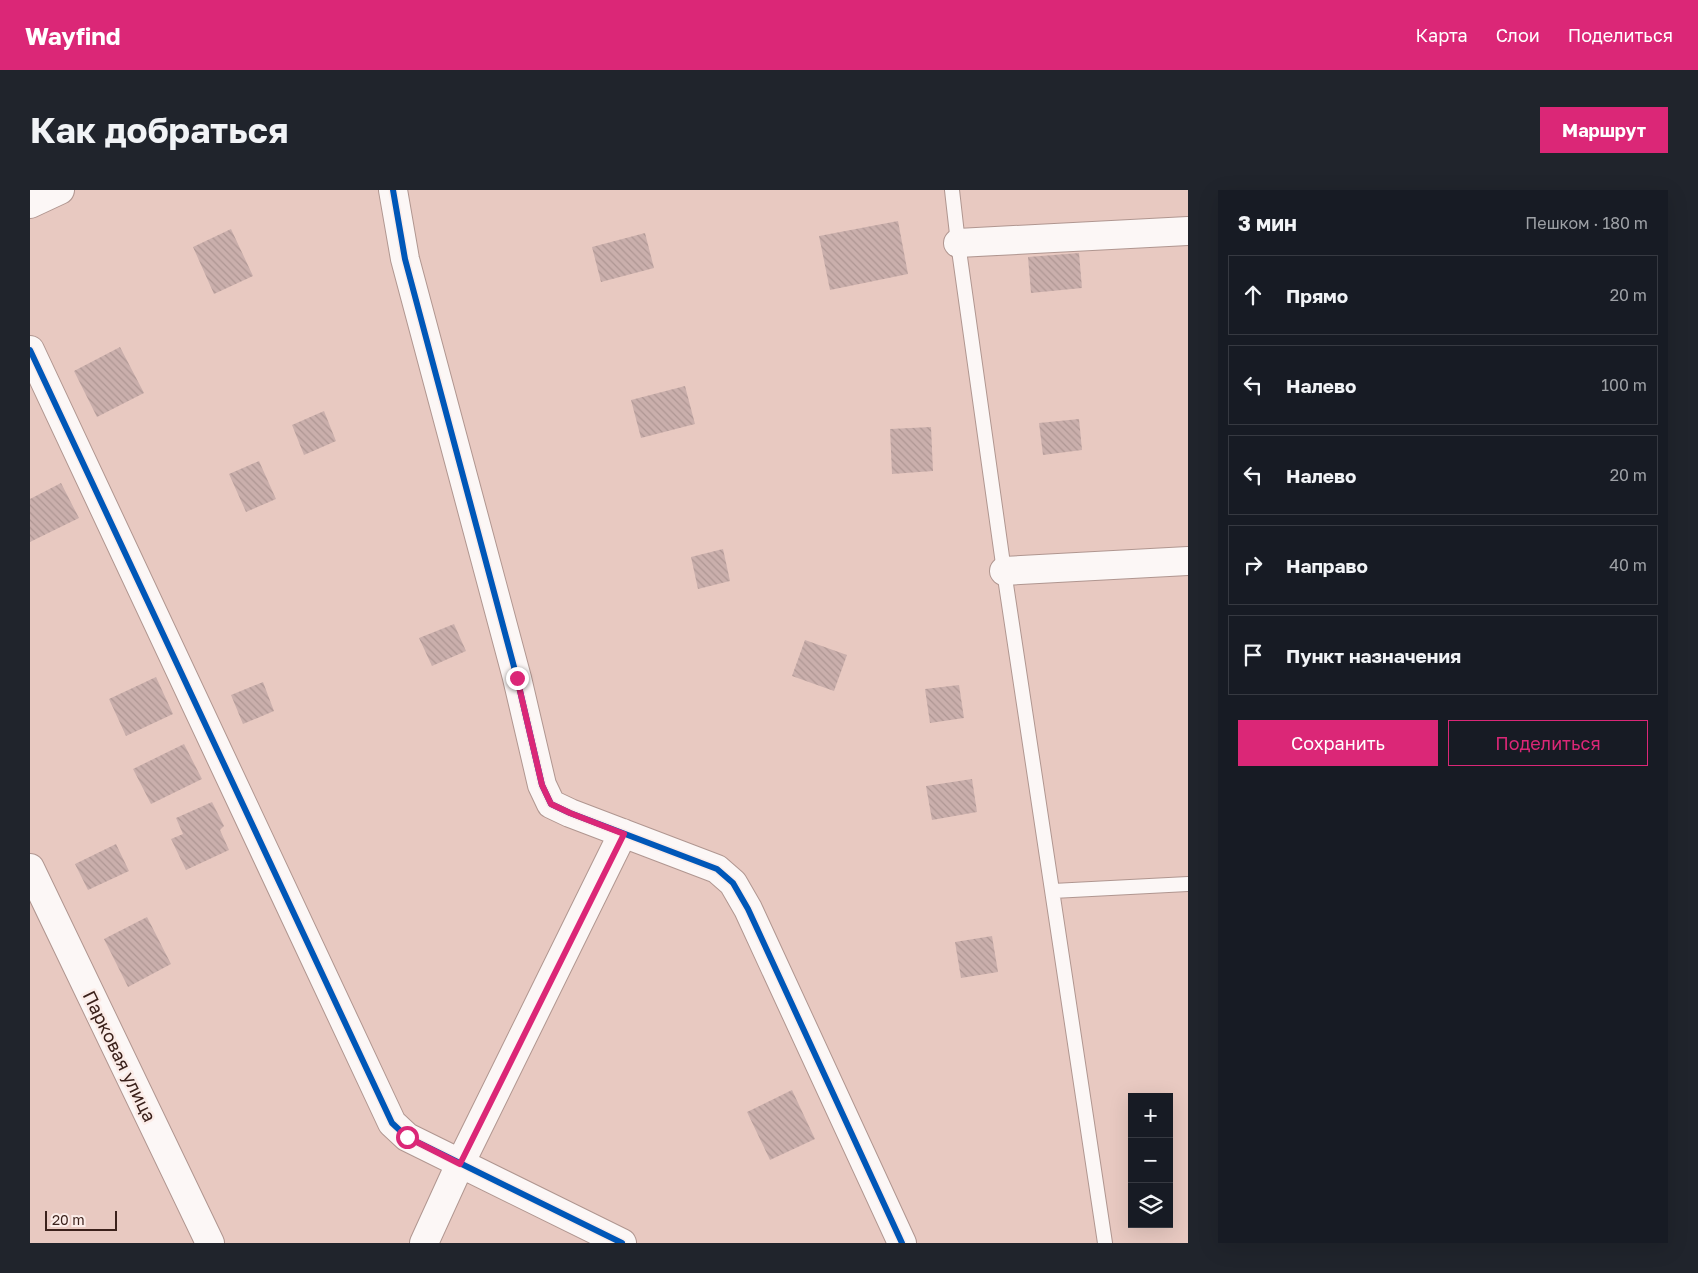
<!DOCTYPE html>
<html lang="ru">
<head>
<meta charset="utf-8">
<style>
	:root { --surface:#171b24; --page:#20242c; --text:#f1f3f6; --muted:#9ea1a6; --line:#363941; --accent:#db2777 }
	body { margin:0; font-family:"Golos Text",sans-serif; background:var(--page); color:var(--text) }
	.controls { position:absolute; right:15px; bottom:15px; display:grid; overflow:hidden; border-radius:0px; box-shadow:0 5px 20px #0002 }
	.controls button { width:45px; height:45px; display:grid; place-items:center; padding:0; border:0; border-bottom:1px solid var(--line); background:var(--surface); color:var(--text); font:25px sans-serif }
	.scale { position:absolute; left:15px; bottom:12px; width:72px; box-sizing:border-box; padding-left:5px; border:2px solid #3b211b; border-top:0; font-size:14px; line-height:18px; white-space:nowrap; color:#3b211b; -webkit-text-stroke:4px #fbece8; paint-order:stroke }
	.stop { position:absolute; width:15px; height:15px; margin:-11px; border:4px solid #db2777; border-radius:50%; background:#fff }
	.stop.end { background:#db2777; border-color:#fff; box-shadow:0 1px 5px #0008 }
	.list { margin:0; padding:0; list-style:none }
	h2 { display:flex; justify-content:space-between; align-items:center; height:65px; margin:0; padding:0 20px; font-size:21px }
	h2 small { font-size:16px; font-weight:400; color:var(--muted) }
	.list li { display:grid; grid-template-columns:32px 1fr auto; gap:15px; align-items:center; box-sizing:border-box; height:80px; margin:0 10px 10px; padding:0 10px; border:1px solid var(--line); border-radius:0px }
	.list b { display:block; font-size:19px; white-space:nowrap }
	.list em { font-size:16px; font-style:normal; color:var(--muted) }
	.actions { display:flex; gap:10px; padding:15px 20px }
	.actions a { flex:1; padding:11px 0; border:1px solid var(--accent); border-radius:0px; text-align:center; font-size:18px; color:var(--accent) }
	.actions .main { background:var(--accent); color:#fff }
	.icon { flex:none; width:28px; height:28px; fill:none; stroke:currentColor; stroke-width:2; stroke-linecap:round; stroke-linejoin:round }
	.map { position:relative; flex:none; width:1158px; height:1053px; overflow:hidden; border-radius:0px }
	header { display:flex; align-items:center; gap:30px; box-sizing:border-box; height:70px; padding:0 25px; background:var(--accent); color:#fff }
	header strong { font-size:24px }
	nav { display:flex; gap:28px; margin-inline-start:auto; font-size:18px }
	.intro { display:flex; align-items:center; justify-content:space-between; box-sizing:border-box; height:120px; padding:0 30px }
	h1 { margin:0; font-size:35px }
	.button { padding:12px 22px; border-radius:0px; background:var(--accent); color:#fff; font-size:18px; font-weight:700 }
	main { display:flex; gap:30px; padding:0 30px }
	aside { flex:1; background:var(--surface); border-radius:0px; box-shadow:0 5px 20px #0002 }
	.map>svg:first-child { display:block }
	.building { fill:url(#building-back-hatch) }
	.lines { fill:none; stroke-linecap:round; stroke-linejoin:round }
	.service-casing { stroke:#b09690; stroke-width:16 }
	.minor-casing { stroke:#b09690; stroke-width:30 }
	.service { stroke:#fcf7f6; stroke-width:14 }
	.minor { stroke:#fcf7f6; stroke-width:28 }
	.cycleway-casing { stroke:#fbece8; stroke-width:9 }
	.cycleway { stroke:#0057b8; stroke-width:6 }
	.route { stroke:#db2777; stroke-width:6 }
	.labels { text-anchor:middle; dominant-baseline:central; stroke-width:5; stroke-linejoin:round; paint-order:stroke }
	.street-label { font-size:18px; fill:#3b211b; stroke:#fbece8 }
</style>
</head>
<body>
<header>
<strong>Wayfind</strong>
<nav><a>Карта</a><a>Слои</a><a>Поделиться</a></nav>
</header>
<div class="intro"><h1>Как добраться</h1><a class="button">Маршрут</a></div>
<main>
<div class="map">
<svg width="1158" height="1053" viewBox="0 0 1158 1053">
	<defs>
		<pattern id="building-back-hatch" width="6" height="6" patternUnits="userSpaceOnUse" patternTransform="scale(1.25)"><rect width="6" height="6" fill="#caafac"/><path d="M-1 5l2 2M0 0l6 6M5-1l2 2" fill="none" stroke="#ae9693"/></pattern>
	</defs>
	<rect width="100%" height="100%" fill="#e8c9c1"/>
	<path class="building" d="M868 31 878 84 800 100 789 46Z
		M201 39 223 86 184 104 163 57Z
		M615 43 624 78 571 92 562 57Z
		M1049 63 1052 98 1001 103 998 67Z
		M90 157 114 203 67 227 44 181Z
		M655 196 665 234 611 248 601 210Z
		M294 221 306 251 274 265 262 235Z
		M1049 229 1052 260 1013 265 1009 233Z
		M901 237 903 281 862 284 860 239Z
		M229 271 246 309 216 322 199 284Z
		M31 293 49 328 0 352V309Z
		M693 359 700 391 668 399 661 367Z
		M424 434 436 461 402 476 389 448Z
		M775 450 817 465 804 501 762 486Z
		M126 487 143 524 96 546 79 509Z
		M233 492 244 521 213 534 201 505Z
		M929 495 934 528 900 533 895 499Z
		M154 554 172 589 121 614 103 579Z
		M942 589 947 622 902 630 896 596Z
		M182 612 194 636 190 640 199 660 156 680 141 649 153 644 146 628Z
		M86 654 99 681 58 700 45 674Z
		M117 727 141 774 98 797 74 749Z
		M962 746 968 782 931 788 925 752Z
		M762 900 785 949 740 970 717 922Z"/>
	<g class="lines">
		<g class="service-casing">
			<path id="service" d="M922 0 928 53 974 381 1075 1053
				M1023 701 1158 694"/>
		</g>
		<g class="minor-casing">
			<path id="minor" d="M363 0 375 69 487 488 512 595 521 614 540 623 687 679 703 693 718 719 872 1053
				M0 14 30 0
				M928 53 1158 41
				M0 160 362 933 377 947 592 1053
				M974 381 1158 371
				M0 678 180 1053
				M394 1053 430 974 593 643"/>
		</g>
		<use href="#service" class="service"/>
		<use href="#minor" class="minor"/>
		<g class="cycleway-casing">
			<path id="cycleway" d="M363 0 375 69 487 488 512 595 521 614 540 623 687 679 703 693 718 719 872 1053
				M0 160 362 933 377 947 592 1053"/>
		</g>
		<use href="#cycleway" class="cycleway"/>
	</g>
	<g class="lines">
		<path class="route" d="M377 947 430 974 594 644 540 623 521 614 512 595 487 488"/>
	</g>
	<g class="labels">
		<g class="street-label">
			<text transform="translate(90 866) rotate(64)">Парковая улица</text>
		</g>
	</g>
</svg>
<div class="controls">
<button>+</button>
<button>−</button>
<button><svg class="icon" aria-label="layers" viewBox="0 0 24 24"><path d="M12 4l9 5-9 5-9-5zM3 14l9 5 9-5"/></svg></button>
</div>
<div class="scale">20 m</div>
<div class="stop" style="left:377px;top:947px"></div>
<div class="stop end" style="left:487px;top:488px"></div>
</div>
<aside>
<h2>3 мин<small>Пешком · 180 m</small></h2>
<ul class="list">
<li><svg class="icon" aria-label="ahead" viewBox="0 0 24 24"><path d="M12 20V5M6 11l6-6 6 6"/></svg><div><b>Прямо</b></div><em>20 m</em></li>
<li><svg class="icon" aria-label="left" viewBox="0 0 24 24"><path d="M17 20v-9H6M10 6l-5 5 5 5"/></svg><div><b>Налево</b></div><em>100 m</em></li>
<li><svg class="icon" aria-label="left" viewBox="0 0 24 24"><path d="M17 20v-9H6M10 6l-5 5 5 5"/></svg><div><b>Налево</b></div><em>20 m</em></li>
<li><svg class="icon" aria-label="right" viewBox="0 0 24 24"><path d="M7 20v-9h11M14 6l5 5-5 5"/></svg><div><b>Направо</b></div><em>40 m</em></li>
<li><svg class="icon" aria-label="arrive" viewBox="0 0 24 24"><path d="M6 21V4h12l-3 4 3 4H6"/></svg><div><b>Пункт назначения</b></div></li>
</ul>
<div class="actions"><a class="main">Сохранить</a><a>Поделиться</a></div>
</aside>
</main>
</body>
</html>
